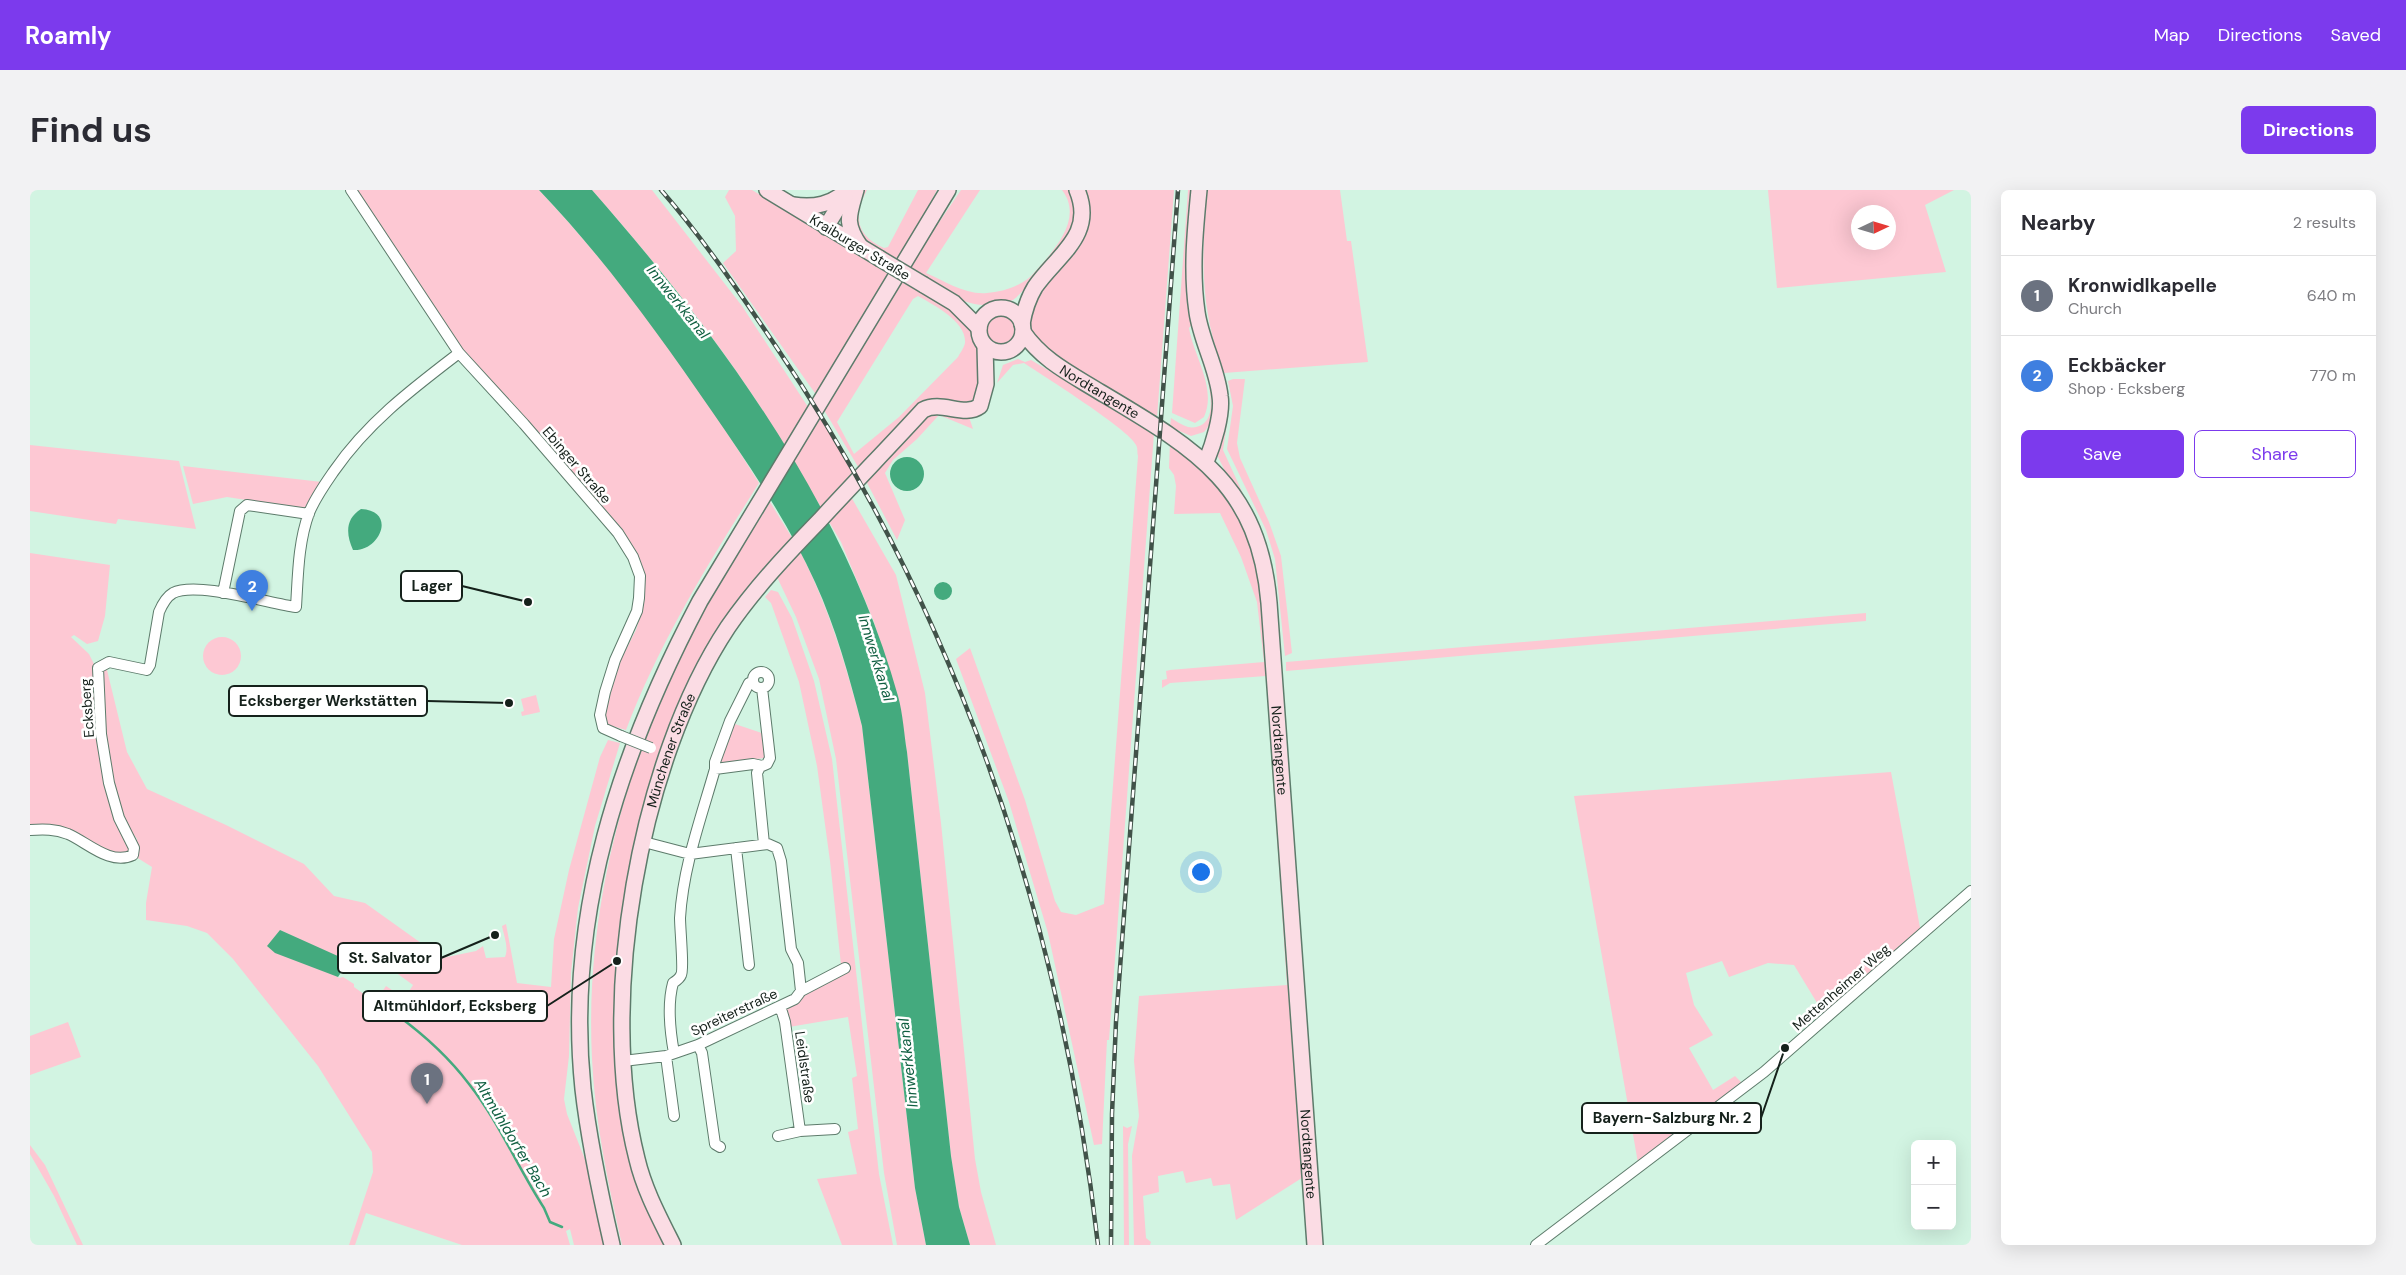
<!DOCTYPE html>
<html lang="en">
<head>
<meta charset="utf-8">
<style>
	:root { --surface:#fff; --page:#f2f2f3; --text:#2b2b33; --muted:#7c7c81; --line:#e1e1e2; --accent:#7c3aed }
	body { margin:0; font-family:"DM Sans",sans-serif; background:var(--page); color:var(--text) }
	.controls { position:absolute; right:15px; bottom:15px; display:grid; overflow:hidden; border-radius:8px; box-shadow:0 5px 20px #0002 }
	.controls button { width:45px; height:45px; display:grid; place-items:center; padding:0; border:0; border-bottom:1px solid var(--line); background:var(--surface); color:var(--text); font:25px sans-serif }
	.compass { position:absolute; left:1821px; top:15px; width:45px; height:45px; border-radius:50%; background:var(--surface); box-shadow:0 5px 20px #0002; rotate:86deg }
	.you { position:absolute; left:1170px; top:681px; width:18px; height:18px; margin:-12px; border:4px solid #fff; border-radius:50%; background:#1a73e8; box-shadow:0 0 0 8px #1a73e833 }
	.badge { display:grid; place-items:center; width:32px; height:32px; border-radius:50%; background:var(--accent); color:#fff; font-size:16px; font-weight:700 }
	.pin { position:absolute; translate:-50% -41px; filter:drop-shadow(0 1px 2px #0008) }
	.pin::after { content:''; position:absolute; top:26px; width:18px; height:15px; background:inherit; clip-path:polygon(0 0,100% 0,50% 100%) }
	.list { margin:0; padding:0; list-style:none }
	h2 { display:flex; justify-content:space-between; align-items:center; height:65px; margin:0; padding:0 20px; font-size:21px }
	h2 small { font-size:16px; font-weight:400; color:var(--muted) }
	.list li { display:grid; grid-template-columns:32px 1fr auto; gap:15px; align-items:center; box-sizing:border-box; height:80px; padding:0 20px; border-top:1px solid var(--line) }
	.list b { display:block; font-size:19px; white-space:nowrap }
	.list p { margin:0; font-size:16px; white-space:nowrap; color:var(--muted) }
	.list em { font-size:16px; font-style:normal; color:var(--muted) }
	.actions { display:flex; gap:10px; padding:15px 20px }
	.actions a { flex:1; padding:11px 0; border:1px solid var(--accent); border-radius:8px; text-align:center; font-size:18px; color:var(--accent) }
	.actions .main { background:var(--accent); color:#fff }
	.map { position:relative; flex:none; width:1941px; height:1055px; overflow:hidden; border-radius:8px }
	header { display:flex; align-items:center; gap:30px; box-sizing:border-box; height:70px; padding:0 25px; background:var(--accent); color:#fff }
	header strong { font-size:24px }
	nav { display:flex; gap:28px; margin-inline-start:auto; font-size:18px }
	.intro { display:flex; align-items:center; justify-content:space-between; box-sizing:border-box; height:120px; padding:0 30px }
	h1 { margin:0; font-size:35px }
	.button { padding:12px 22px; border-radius:8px; background:var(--accent); color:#fff; font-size:18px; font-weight:700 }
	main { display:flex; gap:30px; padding:0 30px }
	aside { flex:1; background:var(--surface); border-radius:8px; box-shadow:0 5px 20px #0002 }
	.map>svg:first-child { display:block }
	.green { fill:#fdc8d3; fill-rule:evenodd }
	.water { fill:#44aa7e }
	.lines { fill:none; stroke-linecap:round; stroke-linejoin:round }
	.stream { stroke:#44aa7e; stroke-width:2.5 }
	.street-casing { stroke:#5d7b6b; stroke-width:12 }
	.secondary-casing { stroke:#5d7b6b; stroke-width:18 }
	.street { stroke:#fff; stroke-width:10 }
	.secondary { stroke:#fbdce4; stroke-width:15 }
	.rail-casing { stroke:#415249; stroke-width:4.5 }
	.rail { stroke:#fff; stroke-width:2.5; stroke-dasharray:8; stroke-linecap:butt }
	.street-bridge-casing { stroke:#5d7b6b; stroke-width:12; stroke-linecap:butt }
	.secondary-bridge-casing { stroke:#5d7b6b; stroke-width:18; stroke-linecap:butt }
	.street-bridge { stroke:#fff; stroke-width:10 }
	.secondary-bridge { stroke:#fbdce4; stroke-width:15 }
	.labels { text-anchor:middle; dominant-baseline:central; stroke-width:5; stroke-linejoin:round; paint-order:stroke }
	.street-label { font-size:14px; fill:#15211b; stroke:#fff }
	.water-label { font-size:15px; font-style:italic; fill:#105f41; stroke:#fff }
	.leader { fill:none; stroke:#15211b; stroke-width:2 }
	.callout-dot { fill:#15211b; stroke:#fff; stroke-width:2 }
	.callout { fill:#fff; stroke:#15211b; stroke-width:2 }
	.callout-label { font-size:15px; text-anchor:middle; font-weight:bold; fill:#15211b }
</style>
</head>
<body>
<header>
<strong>Roamly</strong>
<nav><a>Map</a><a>Directions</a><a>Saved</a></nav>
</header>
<div class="intro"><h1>Find us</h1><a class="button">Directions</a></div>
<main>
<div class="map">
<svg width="1941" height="1055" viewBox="0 0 1941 1055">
	<rect width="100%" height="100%" fill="#d2f4e2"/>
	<path class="green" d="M325 0H509C593 89 665 189 729 293 679 372 630 451 596 540L578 535 574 525 590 471 606 440 614 413 615 393 611 374 598 349 501 236 434 165Z
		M562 0H622L712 116 778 217 754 255C700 164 632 80 562 0Z
		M699 0H722L860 83 787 206 693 73 706 61 705 26 695 7Z
		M831 0H837C823 26 826 46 854 58L858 57 888 0H907L869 71C833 56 812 41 831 0Z
		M931 0H950L896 83C915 91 935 105 957 103 969 102 982 99 993 92 1001 88 1006 80 1012 74 1029 54 1052 26 1032 0H1040C1046 11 1048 25 1044 37 1041 48 993 103 983 110 977 113 964 115 957 115 932 117 898 92 878 78Z
		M1057 0H1144L1127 228 1012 157 997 136 1007 107 1030 78 1057 12Z
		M1158 0H1164V132L1159 138C1164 167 1187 198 1174 227L1165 233 1142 223Z
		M1177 0H1310L1317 51H1321L1338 172 1194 183C1170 119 1171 67 1177 0Z
		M1738 0H1924L1895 15 1916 82 1747 98ZM1858 22V52H1828V22Z
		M871 90C891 101 926 116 941 133 946 139 946 150 952 158L949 205 938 213 915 209 897 211 830 280 794 220ZM888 106C904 115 937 132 935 153 934 158 930 163 928 167L869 227 824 264 807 232 883 109Z
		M954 140a17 17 0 1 1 34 0a17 17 0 1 1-34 0Z
		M1164 140C1174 170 1198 215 1174 242L1161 246 1140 237 1141 228C1146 231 1152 235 1158 237 1163 238 1169 237 1173 234 1193 219 1169 164 1163 144Z
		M988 169 995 172 1001 170 1124 243 1079 850H1077L1072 954 1064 955 1018 743 979 612 926 469 940 458 995 610 1025 711 1031 722 1046 725 1074 714 1108 266C1107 263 1108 258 1106 255 1100 240 1012 185 994 173L983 175 967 193 973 175Z
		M1203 189H1215L1207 253 1210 268 1239 332 1251 366 1262 463 1255 466 1245 369 1236 340 1197 259 1203 216 1198 191Z
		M1197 203 1198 227 1193 260 1236 354 1244 395 1250 468 1244 415 1198 287 1187 265V256Z
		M903 221 939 227 943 239 909 225 887 249 863 270 855 283 875 330 867 350 836 291 878 242Z
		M789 226 826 286 792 319 763 272Z
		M1140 252 1153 260 1202 310 1229 373 1275 986 1206 1030 1200 994 1183 996 1181 988 1156 993 1153 981 1128 986 1129 1002 1113 1006 1116 1048 1121 1052 1120 1055H1104L1102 966 1109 926 1104 871 1109 806 1257 795 1236 486 1140 493 1132 498V490L1137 489 1136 481 1140 480 1234 472 1227 412 1211 367 1190 323 1144 324 1146 296 1144 285 1139 278Z
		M0 255 149 271 166 339 88 329 86 334 0 321Z
		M153 276 292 292 279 320 197 307 163 314Z
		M820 305 866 385 895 503 911 633 945 969 951 1002 966 1055H940L929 1017 921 966 877 562 868 508 844 432 811 352 798 330Z
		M740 312 764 351 719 402 623 597 587 877 638 1055H592C578 993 565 932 562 869 555 731 590 592 649 468 675 414 709 363 740 312Z
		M766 362 771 363C799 418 816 475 832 536L885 998 896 1055H867L854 983 806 569 789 489 766 427 747 387Z
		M0 363 80 375 75 426 68 451 57 454 44 445 41 447 59 464 66 478 69 544 100 661 91 665 58 653 0 638Z
		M741 400 748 402 762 428 784 491 802 569 849 984 863 1055H812L787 989 827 984 818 942 828 939 822 888 827 886 818 827 759 837 756 821 758 816 768 812 774 803 811 775 800 671 787 576 769 492 741 413 735 407Z
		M1836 423V431L1256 481V472Z
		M173 466a19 19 0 1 1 38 0a19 19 0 1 1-38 0Z
		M76 476 97 562 117 599 196 635 274 674 304 706 335 713 412 768 446 761 453 756 456 768 475 767C479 758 474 746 472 736L476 734 487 793 521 797 524 749 539 680 570 567 578 550 590 553 565 636 548 718 541 783 539 866 534 909 537 924 556 972 575 1055H544L540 1039 536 1041 540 1055H432L336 1023 325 1055H319L343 982 342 962 288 876 203 769 177 743 157 736 116 730V713L122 677 106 667 107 649C71 604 74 536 70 480ZM250 740 318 772 321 767 331 774 339 763 383 795 376 806 382 810 381 813 356 796 345 812 324 797V794L313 787 309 788Z
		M506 505 510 522 492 526 491 522 494 521 491 509Z
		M702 533 735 544 734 568 689 574Z
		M1861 582 1891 743 1795 826 1764 775 1738 773 1699 787 1692 771 1656 783 1664 815 1683 845 1659 858 1683 900 1705 886 1713 894 1608 973 1544 606Z
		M38 832 51 867 0 885V846Z
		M1093 936 1097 938 1102 936 1098 954 1099 1055H1094Z
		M0 955 15 975 53 1055H47L24 1006 0 964Z"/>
	<path class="water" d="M509 0H562C691 147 815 316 868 506 873 524 874 544 877 562L921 966 929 1017 940 1055H896L885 998 832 536C819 486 806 438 785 392 758 332 719 275 681 220 628 143 574 68 509 0Z
		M860 284a17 17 0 1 1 34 0a17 17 0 1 1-34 0Z
		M331 319C368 321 349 362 323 360 316 344 315 329 331 319Z
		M904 401a9 9 0 1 1 18 0a9 9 0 1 1-18 0Z
		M250 740 310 767 318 772 308 787 245 763 237 756Z"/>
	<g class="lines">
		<path class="stream" d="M345 810C379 832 414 861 439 894 469 932 488 978 514 1018L520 1032 532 1037"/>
		<g class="street-casing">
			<path id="street" d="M321 0 429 163 494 234 588 343 603 367 610 386 609 408 607 421 585 470 575 502 570 525 573 538 591 546
				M193 403 210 321 217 315 279 324
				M723 490a8 8 0 1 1 16 0a8 8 0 1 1-16 0Z
				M732 498 740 568 737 574 730 577 727 583 734 654
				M685 579V572L700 531 719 493 723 492
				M0 640C14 639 25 639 38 644 57 652 80 676 103 665L104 658 89 628 79 593 71 544 68 478 79 472 117 480 120 475 129 422C132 415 136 407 143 403 166 391 238 413 266 417 268 386 268 353 279 323 285 308 295 294 304 281 338 232 382 199 429 163
				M614 652 660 664 738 654 747 658 751 671 761 759 768 773 771 801
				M706 658 719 775
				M748 818 752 822 755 832 770 941
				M668 855 672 863 685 954 690 957
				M644 863C640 841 637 815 643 793 646 791 650 788 651 785 654 780 650 738 650 728 653 677 671 628 685 579L723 574 732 576
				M636 866 644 926
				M593 871 636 866 668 855 765 809 771 801 815 778
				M748 946 770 941 805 939
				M1506 1055 1734 882 1941 701"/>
		</g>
		<g class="secondary-casing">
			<g id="secondary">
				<path d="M737 0 849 68"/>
				<path d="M826 0C819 25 814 33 830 56"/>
				<path d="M1169 0C1165 41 1161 81 1167 122 1171 151 1187 177 1190 206 1193 224 1183 255 1176 272"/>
				<path d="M763 15C784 18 802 15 817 0"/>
				<path d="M796 37 815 6"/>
				<path d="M894 95 924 113 949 138"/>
				<circle cx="971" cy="140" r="22"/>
				<path d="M992 134C994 122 999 107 1005 97 1027 65 1066 45 1047 0"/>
				<path id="s1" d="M993 142C1013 171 1041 184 1070 202 1164 258 1229 294 1239 413L1285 1055"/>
				<path d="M582 1055C570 1003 559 952 553 899 535 726 590 562 670 411L918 0"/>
				<path id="s2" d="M643 1055C629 1027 614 999 607 969 567 813 609 571 698 437 725 398 757 364 790 330 824 293 859 257 893 220 912 210 934 228 950 216L956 194 955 156"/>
			</g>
		</g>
		<use href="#street" class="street"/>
		<use href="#secondary" class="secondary"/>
		<g class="rail-casing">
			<path id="rail" d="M631 0C673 48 709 102 745 155 929 426 1031 730 1068 1055
				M1081 1055 1082 924 1086 832 1148 0"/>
		</g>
		<use href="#rail" class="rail"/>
		<g class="street-bridge-casing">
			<path id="street-bridge" d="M591 546 621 558"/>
		</g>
		<g class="secondary-bridge-casing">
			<path id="secondary-bridge" d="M849 68 894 95"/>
		</g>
		<use href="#street-bridge" class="street-bridge"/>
		<use href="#secondary-bridge" class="secondary-bridge"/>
	</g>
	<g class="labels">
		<g class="street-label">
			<text transform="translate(830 57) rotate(31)">Kraiburger Straße</text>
			<text stroke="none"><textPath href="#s1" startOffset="98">Nordtangente</textPath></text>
			<text transform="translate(547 275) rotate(49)">Ebinger Straße</text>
			<text transform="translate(57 518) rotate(-94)">Ecksberg</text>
			<text stroke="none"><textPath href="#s1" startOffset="531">Nordtangente</textPath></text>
			<text stroke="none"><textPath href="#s2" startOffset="509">Münchener Straße</textPath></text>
			<text transform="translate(1811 797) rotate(-41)">Mettenheimer Weg</text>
			<text transform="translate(704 822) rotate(-25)">Spreiterstraße</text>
			<text transform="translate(775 877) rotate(82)">Leidlstraße</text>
			<text stroke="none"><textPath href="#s1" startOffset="936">Nordtangente</textPath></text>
		</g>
		<g class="water-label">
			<text transform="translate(648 112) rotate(51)">Innwerkkanal</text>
			<text transform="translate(846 468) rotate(73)">Innwerkkanal</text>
			<text transform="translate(878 873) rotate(-96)">Innwerkkanal</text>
			<text transform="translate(483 948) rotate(59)">Altmühldorfer Bach</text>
		</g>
	</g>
	<path class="leader" d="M498 412L432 396M479 513L397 511M465 745L411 768M587 771L517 816M1755 858L1731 928"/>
	<g class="callout-dot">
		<circle cx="498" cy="412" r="5"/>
		<circle cx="479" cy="513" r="5"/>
		<circle cx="465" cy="745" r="5"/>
		<circle cx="587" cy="771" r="5"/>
		<circle cx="1755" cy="858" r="5"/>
	</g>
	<g class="callout">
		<rect x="371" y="381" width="61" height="30" rx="5"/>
		<rect x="199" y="496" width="198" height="30" rx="5"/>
		<rect x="308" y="753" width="103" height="30" rx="5"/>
		<rect x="333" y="801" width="184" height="30" rx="5"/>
		<rect x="1552" y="913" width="179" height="30" rx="5"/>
	</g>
	<g class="callout-label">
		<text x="402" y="401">Lager</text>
		<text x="298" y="516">Ecksberger Werkstätten</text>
		<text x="360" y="773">St. Salvator</text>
		<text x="425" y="821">Altmühldorf, Ecksberg</text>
		<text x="1642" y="933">Bayern-Salzburg Nr. 2</text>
	</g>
</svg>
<div class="controls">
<button>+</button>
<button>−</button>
</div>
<svg class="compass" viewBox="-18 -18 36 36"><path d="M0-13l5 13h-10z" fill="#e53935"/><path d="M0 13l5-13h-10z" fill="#7c7c81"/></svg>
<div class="you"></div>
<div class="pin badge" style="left:397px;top:914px;background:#6b7280">1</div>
<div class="pin badge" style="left:222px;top:421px;background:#3f7fe0">2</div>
</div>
<aside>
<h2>Nearby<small>2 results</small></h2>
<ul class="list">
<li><span class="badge" style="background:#6b7280">1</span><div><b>Kronwidlkapelle</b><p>Church</p></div><em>640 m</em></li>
<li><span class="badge" style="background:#3f7fe0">2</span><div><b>Eckbäcker</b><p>Shop · Ecksberg</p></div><em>770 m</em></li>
</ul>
<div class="actions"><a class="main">Save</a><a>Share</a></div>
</aside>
</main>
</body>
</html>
